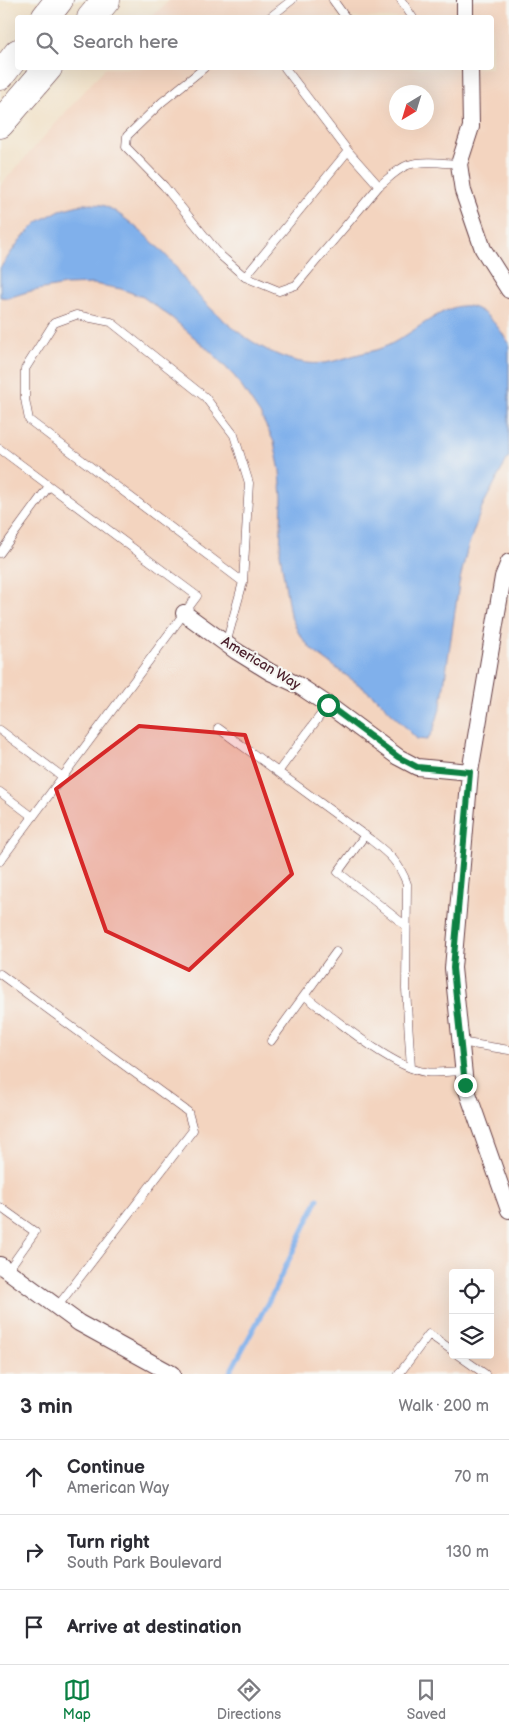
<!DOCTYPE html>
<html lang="en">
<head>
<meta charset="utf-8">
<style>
	:root { --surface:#fff; --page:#f7f7f7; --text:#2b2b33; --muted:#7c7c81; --line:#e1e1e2; --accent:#0b8043 }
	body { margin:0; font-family:"Balsamiq Sans",sans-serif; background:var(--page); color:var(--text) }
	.controls { position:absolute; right:15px; bottom:15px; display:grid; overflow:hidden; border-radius:5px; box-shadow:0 5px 20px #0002 }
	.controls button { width:45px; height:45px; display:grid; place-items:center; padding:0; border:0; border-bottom:1px solid var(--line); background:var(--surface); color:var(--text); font:25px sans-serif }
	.compass { position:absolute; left:389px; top:85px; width:45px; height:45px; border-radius:50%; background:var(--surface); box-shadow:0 5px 20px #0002; rotate:218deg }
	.stop { position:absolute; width:15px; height:15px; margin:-11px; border:4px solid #0b8043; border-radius:50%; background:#fff }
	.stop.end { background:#0b8043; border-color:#fff; box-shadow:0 1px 5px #0008 }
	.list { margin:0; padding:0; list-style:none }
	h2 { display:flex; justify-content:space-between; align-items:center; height:65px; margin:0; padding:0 20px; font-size:21px }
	h2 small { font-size:16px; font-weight:400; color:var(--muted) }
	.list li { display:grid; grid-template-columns:32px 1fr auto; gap:15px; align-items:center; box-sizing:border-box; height:75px; padding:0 20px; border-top:1px solid var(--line) }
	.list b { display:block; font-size:19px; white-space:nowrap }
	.list p { margin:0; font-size:16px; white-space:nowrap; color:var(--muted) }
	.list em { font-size:16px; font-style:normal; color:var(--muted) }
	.icon { flex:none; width:28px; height:28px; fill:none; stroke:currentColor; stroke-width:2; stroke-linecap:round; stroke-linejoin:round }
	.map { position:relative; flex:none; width:509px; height:1374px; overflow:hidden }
	.search { position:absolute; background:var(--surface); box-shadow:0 5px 20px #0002; left:15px; right:15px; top:15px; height:55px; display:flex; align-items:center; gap:12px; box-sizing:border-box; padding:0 18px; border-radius:5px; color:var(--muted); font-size:19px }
	.sheet { height:290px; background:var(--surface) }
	nav { display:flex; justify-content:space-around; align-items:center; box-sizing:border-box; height:70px; border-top:1px solid var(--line); background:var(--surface); font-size:14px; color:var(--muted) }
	nav a { display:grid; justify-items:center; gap:2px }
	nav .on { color:var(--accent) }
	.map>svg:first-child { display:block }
	.built { fill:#f3d4bf; fill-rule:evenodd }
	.water { fill:#80b0eb; stroke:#65688b }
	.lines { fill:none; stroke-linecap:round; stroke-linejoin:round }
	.stream { stroke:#80b0eb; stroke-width:5 }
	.service-casing { stroke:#633c42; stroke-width:9 }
	.minor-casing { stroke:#633c42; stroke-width:18 }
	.motorway-casing { stroke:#633c42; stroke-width:29 }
	.service { stroke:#fff; stroke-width:8 }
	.minor { stroke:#fff; stroke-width:16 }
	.motorway { stroke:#fff; stroke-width:28 }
	.route { stroke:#0b8043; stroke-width:6 }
	.marked { fill:#d62828; fill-opacity:0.2; stroke:#d62828; stroke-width:4; stroke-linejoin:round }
	.labels { text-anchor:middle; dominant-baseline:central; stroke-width:4.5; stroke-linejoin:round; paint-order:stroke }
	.street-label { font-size:14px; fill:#4a1f2b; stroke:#f6f6f2 }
</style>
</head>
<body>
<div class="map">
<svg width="509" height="1374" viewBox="0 0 509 1374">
	<rect width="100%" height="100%" fill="#f6f6f2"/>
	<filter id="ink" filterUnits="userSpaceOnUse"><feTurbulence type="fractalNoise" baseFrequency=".02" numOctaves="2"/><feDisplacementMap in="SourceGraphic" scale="10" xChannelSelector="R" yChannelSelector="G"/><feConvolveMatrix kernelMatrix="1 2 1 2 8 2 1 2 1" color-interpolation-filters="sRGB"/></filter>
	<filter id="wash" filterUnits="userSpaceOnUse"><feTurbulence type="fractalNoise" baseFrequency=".0096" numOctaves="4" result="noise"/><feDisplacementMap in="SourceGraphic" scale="20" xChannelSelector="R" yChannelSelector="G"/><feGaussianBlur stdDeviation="1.12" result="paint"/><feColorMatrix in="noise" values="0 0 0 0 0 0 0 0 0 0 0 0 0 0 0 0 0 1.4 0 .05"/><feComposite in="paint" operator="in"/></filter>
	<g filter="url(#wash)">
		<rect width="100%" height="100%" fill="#f1e1c7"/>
		<path class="built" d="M170 0H509V1374H0V186L105 68H492V18L151 17ZM396 92H426V122H396ZM453 1273H490V1355H453Z"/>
		<path class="water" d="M83 204C89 204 96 204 102 205 120 210 159 247 172 262 179 270 184 281 192 289 219 319 256 351 296 361 322 367 334 361 359 354 367 352 376 351 384 347 407 339 445 302 468 306 486 309 499 328 509 343V456L482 507 467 550 459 584 441 706 433 731 427 740 417 739 378 699 312 650 299 634 290 615 280 553 282 498 280 471 274 442 260 414 235 377 211 352 172 318 143 297 121 289 94 284 65 285 27 292 8 298 0 297V268L20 240 38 222 60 210Z"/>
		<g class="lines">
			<path class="stream" d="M229 1374 273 1293 318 1199"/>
		</g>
	</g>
	<g filter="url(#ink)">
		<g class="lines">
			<g class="service-casing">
				<path id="service" d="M333 0 346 18
					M401 0 413 18
					M269 18 292 0
					M204 68 162 102 127 136 126 147 164 186 220 255 245 277 279 291 296 285 379 186C388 179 397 169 408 165 423 160 444 163 459 164
					M348 151 379 186
					M245 277 348 151 285 68
					M0 449 197 596 0 861
					M0 553 49 486
					M226 644 243 582 29 420 25 399V369L54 323 76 315 111 322 205 397 234 435 249 483 243 582
					M218 728 371 840C389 854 399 862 407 884L406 989 411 1068
					M0 730 63 777
					M278 772 328 705
					M0 792 33 817
					M365 835 338 872 406 926
					M0 974 188 1112 193 1130 57 1307
					M305 996C334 1018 391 1067 425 1072 437 1074 451 1071 463 1071
					M271 1041 336 952
					M460 1042 509 1050
					M0 1207 35 1232 8 1270
					M458 1355 485 1374
					M399 1374 429 1334 453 1351"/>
			</g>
			<g class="minor-casing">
				<path id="minor" d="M465 0V18
					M470 68 471 127 459 164 463 191 483 249 509 290
					M509 562 503 577 470 772 453 968 465 1085 509 1210
					M184 613 236 651 270 672 298 685 328 705 398 757 417 767 470 772
					M0 1265 79 1323 172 1374"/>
			</g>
			<g class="motorway-casing">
				<path id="motorway" d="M45 18 59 0
					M91 18 106 0
					M0 76 18 53
					M0 124 48 68"/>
			</g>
			<use href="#service" class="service"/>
			<use href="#minor" class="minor"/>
			<use href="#motorway" class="motorway"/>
		</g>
	</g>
	<g class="lines" filter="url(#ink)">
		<path class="route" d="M328 705 398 757 417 767 470 772 453 968 465 1085"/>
	</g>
	<path class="marked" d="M139 726 245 735 292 874 189 970 106 931 56 789Z"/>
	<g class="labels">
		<g class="street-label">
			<text transform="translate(261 663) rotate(31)">American Way</text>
		</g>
	</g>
</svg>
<div class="controls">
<button><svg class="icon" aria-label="locate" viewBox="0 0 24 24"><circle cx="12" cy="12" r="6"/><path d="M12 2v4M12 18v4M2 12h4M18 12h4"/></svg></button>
<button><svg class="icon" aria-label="layers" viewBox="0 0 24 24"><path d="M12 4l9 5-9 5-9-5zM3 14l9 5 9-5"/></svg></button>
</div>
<svg class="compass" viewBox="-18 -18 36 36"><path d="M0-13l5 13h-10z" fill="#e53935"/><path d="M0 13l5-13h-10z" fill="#7c7c81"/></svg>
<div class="stop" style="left:328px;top:705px"></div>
<div class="stop end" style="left:465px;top:1085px"></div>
<div class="search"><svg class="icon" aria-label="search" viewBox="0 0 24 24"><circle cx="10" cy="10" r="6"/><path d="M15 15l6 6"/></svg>Search here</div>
</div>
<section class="sheet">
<h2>3 min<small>Walk · 200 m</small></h2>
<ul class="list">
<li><svg class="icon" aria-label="ahead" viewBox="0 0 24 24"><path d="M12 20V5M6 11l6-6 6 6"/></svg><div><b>Continue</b><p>American Way</p></div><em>70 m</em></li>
<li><svg class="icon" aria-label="right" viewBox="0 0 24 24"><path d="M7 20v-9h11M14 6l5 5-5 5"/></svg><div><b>Turn right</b><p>South Park Boulevard</p></div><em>130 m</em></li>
<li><svg class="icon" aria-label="arrive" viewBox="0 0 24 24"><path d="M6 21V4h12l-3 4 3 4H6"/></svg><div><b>Arrive at destination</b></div></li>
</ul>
</section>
<nav>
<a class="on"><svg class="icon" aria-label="map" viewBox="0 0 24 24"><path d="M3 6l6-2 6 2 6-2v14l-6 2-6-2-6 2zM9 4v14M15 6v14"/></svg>Map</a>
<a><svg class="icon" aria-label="directions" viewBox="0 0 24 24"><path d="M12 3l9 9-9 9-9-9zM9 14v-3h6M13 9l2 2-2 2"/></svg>Directions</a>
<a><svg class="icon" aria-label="saved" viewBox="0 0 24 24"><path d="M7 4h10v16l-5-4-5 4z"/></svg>Saved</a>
</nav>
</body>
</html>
